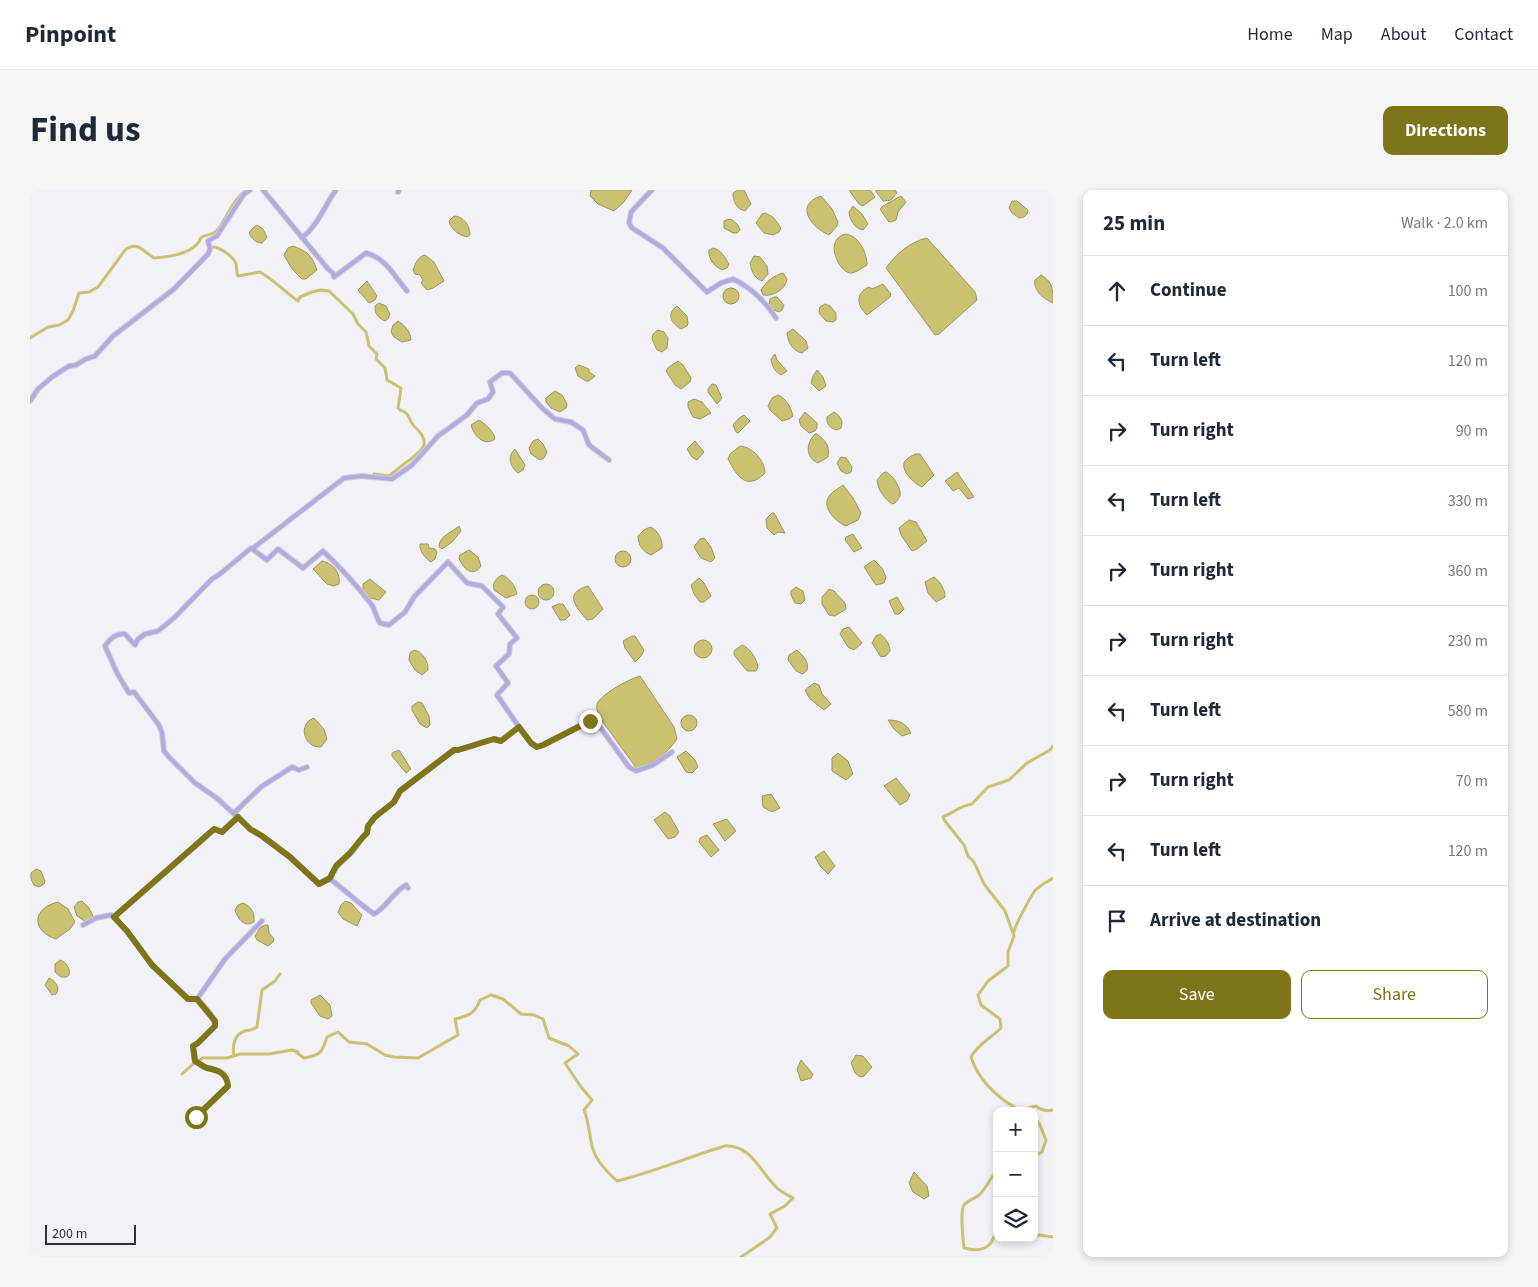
<!DOCTYPE html>
<html lang="en">
<head>
<meta charset="utf-8">
<style>
	:root { --surface:#fff; --page:#f6f6f7; --text:#1f2937; --muted:#747a83; --line:#e0e1e3; --accent:#7e7518 }
	body { margin:0; font-family:"Source Sans 3",sans-serif; background:var(--page); color:var(--text) }
	.controls { position:absolute; right:15px; bottom:15px; display:grid; overflow:hidden; border-radius:10px; box-shadow:0 2px 8px #0003 }
	.controls button { width:45px; height:45px; display:grid; place-items:center; padding:0; border:0; border-bottom:1px solid var(--line); background:var(--surface); color:var(--text); font:25px sans-serif }
	.scale { position:absolute; left:15px; bottom:12px; width:91px; box-sizing:border-box; padding-left:5px; border:2px solid #303033; border-top:0; font-size:14px; line-height:18px; white-space:nowrap; color:#303033; -webkit-text-stroke:4px #f2f1f8; paint-order:stroke }
	.stop { position:absolute; width:15px; height:15px; margin:-11px; border:4px solid #7e7518; border-radius:50%; background:#fff }
	.stop.end { background:#7e7518; border-color:#fff; box-shadow:0 1px 5px #0008 }
	.list { margin:0; padding:0; list-style:none }
	h2 { display:flex; justify-content:space-between; align-items:center; height:65px; margin:0; padding:0 20px; font-size:21px }
	h2 small { font-size:16px; font-weight:400; color:var(--muted) }
	.list li { display:grid; grid-template-columns:32px 1fr auto; gap:15px; align-items:center; box-sizing:border-box; height:70px; padding:0 20px; border-top:1px solid var(--line) }
	.list b { display:block; font-size:19px; white-space:nowrap }
	.list em { font-size:16px; font-style:normal; color:var(--muted) }
	.actions { display:flex; gap:10px; padding:15px 20px }
	.actions a { flex:1; padding:11px 0; border:1px solid var(--accent); border-radius:10px; text-align:center; font-size:18px; color:var(--accent) }
	.actions .main { background:var(--accent); color:#fff }
	.icon { flex:none; width:28px; height:28px; fill:none; stroke:currentColor; stroke-width:2; stroke-linecap:round; stroke-linejoin:round }
	.map { position:relative; flex:none; width:1023px; height:1067px; overflow:hidden; border-radius:10px }
	header { display:flex; align-items:center; gap:30px; box-sizing:border-box; height:70px; padding:0 25px; background:var(--surface); border-bottom:1px solid var(--line) }
	header strong { font-size:24px }
	nav { display:flex; gap:28px; margin-inline-start:auto; font-size:18px }
	.intro { display:flex; align-items:center; justify-content:space-between; box-sizing:border-box; height:120px; padding:0 30px }
	h1 { margin:0; font-size:35px }
	.button { padding:12px 22px; border-radius:10px; background:var(--accent); color:#fff; font-size:18px; font-weight:700 }
	main { display:flex; gap:30px; padding:0 30px }
	aside { flex:1; background:var(--surface); border-radius:10px; box-shadow:0 2px 8px #0003 }
	.map>svg:first-child { display:block }
	.water { fill:#cac271; stroke:#9c965e }
	.lines { fill:none; stroke-linecap:round; stroke-linejoin:round }
	.canal { stroke:#cac271; stroke-width:3 }
	.minor-casing { stroke:#cfced5; stroke-width:6 }
	.minor { stroke:#b2abdf; stroke-width:4 }
	.route { stroke:#7e7518; stroke-width:6 }
</style>
</head>
<body>
<header>
<strong>Pinpoint</strong>
<nav><a>Home</a><a>Map</a><a>About</a><a>Contact</a></nav>
</header>
<div class="intro"><h1>Find us</h1><a class="button">Directions</a></div>
<main>
<div class="map">
<svg width="1023" height="1067" viewBox="0 0 1023 1067">
	<rect width="100%" height="100%" fill="#f2f1f8"/>
	<path class="water" d="M561 0H602L594 12 584 21 568 14 560 6Z
		M708 0H714L721 14 715 21C706 19 703 11 703 3Z
		M819 0H840L845 7 833 16 829 14Z
		M845 0H865L867 3 861 10 853 11Z
		M791 6 802 19 808 32 807 36 799 45C781 37 764 15 791 6Z
		M871 6 876 12 868 22 866 30 861 32 858 31 850 19 853 16Z
		M982 11H987L998 20C997 26 995 27 989 28L982 23 979 18Z
		M823 16 832 24 838 34 833 40C824 38 820 30 819 22Z
		M735 23 743 27 751 38 749 42 743 45 734 43 726 33 732 24Z
		M424 26C433 26 440 35 440 45L437 47C428 45 421 39 419 31Z
		M701 29 708 35 710 40 707 43H703L694 38V31L696 30Z
		M227 35 233 39 237 47 232 53C226 53 221 48 219 43L222 39Z
		M816 44C829 46 837 63 837 75 832 78 827 82 822 83 810 85 792 49 816 44Z
		M897 48 945 102 947 110 909 144 905 145 856 78C865 65 881 51 897 48Z
		M263 56C278 62 281 64 287 80L276 89H272L262 79 254 65 258 58Z
		M683 58C691 59 695 68 699 74L697 78 692 80C684 76 678 69 679 60Z
		M395 65 404 72 414 91 403 98 397 100 391 93 393 90 390 85 385 84 383 80C386 73 387 67 395 65Z
		M724 66 730 67 737 76 738 84 732 91C724 88 721 80 720 73Z
		M753 83 757 89C756 99 743 107 733 105L731 100C736 92 744 85 753 83Z
		M1011 85C1023 92 1023 99 1023 113 1014 109 1003 101 1005 90Z
		M337 91 347 106 345 110 339 113 328 100Z
		M853 94 861 104 860 107 837 125C827 116 825 103 839 97L842 99Z
		M693 106a8 8 0 1 1 16 0a8 8 0 1 1-16 0Z
		M744 107H747L754 115 752 120 749 122 741 119 739 115 740 109Z
		M349 113 356 116 360 124 358 129 355 131C347 127 345 124 345 116Z
		M795 114 800 116 806 123V130L803 132 796 131 789 123 790 117Z
		M647 116 657 126 658 133 657 136 651 139C641 133 636 124 647 116Z
		M368 131C375 135 381 143 381 150L372 152 364 147 361 142 363 135Z
		M763 139 776 151 778 158 772 163C763 161 758 153 757 143Z
		M628 140 634 142 638 148 637 158 632 162 627 160 622 149 623 144Z
		M745 164 747 170 757 181 751 185C745 182 742 176 741 169Z
		M648 171 653 175 661 188 660 192 651 199 645 195 636 181 639 177Z
		M549 175 559 179V182L565 186 559 191H556L548 186 545 178Z
		M787 180 793 187 796 196 789 201 781 193 783 186Z
		M682 194 686 195 692 208 687 214 678 202V199Z
		M525 201 532 205 537 214 536 218 530 222 521 218 516 212V208Z
		M748 205C757 209 761 218 763 226L759 229 752 231 740 220 738 216 742 208Z
		M664 209 672 212 681 223 670 229 663 227 658 217V212Z
		M775 222 787 233V238L785 241 779 243 771 236 769 230Z
		M804 222C810 226 814 231 811 238L807 240C800 239 796 233 797 227Z
		M714 225 720 231 708 243 706 242 703 235 709 228Z
		M449 230C455 234 464 241 465 249 454 257 444 246 441 235Z
		M785 244H787C796 251 800 256 798 267L788 273C775 267 776 253 785 244Z
		M508 249 513 254 517 262 514 268 510 270 501 264 499 258 503 251Z
		M665 251 674 262 667 270 662 267 657 259Z
		M710 256C723 257 735 271 735 283 717 301 707 287 698 269L700 264Z
		M485 259 495 275 493 280 488 283C480 277 477 266 485 259Z
		M885 264H890L904 285 892 297C885 294 869 280 875 271 877 268 882 266 885 264Z
		M811 267 816 268 822 277 821 282 817 284 811 281 807 273Z
		M856 282C862 284 872 299 870 306 870 307 866 312 865 313L862 314C854 308 848 300 847 290L853 283Z
		M927 282 944 307 938 309 929 298 923 301 915 291Z
		M813 295 823 308 831 323 828 330 816 336C806 332 790 317 800 305 803 301 809 298 813 295Z
		M742 323H744L755 343 748 342 744 345 737 338 736 329Z
		M879 330 886 332 897 351 887 359 882 361 871 345 869 338Z
		M429 336 431 341 422 352 412 359 409 357C409 346 421 343 429 336Z
		M620 337C628 340 633 350 632 358L621 365C613 362 608 355 608 346L614 340Z
		M823 344 832 358 824 362 815 350 816 347Z
		M674 348 681 357 685 368 681 372 671 368 664 357 670 349Z
		M390 354H398L399 358 405 359 407 362 405 369 401 372C395 368 389 361 390 354Z
		M439 360 448 367 451 376C443 388 433 379 429 368L430 365Z
		M585 369a8 8 0 1 1 16 0a8 8 0 1 1-16 0Z
		M844 370 852 378 856 387 854 393 846 395 834 377Z
		M292 371C303 373 311 383 309 394L304 396 297 394 283 379Z
		M472 385C480 388 485 396 487 404L476 408 464 400C462 393 466 388 472 385Z
		M904 387C909 390 916 401 915 407L906 412 898 403 895 392Z
		M669 388 674 393 681 406 674 412H670L664 404 661 395Z
		M340 389 356 402 349 410 340 408 333 401V394Z
		M508 402a8 8 0 1 1 16 0a8 8 0 1 1-16 0Z
		M558 396 573 419 563 429 557 430C546 417 533 403 558 396Z
		M766 397 773 401 775 410 771 414 765 413 761 405V401Z
		M799 399 804 401 815 413 816 419 805 426 799 425 792 414V407Z
		M495 412a7 7 0 1 1 14 0a7 7 0 1 1-14 0Z
		M867 407 874 419 869 424H865L859 411Z
		M528 414H533L540 425 535 430H530L522 417Z
		M819 437 832 453 824 460 818 457 810 444 813 439Z
		M850 444C856 448 860 455 860 461L856 466 851 467 842 453 846 446Z
		M602 446H605L614 460 612 465 605 472 595 458 593 451Z
		M664 459a9 9 0 1 1 18 0a9 9 0 1 1-18 0Z
		M712 455C719 457 727 469 728 477L726 481H717L704 465V461Z
		M384 460C392 461 399 472 398 480L392 485 385 480 379 470 380 463Z
		M767 460C772 465 780 472 777 480L773 484 766 481 758 470 759 465Z
		M610 486 644 537 647 549C637 564 623 573 607 579L570 528C568 523 565 517 568 512 575 502 599 489 610 486Z
		M784 493 789 495 792 504 801 514 794 520 780 509 775 500Z
		M388 512 392 513 399 526 400 535 397 538 390 534 382 520V516Z
		M651 533a8 8 0 1 1 16 0a8 8 0 1 1-16 0Z
		M284 528 294 539 297 549 291 557C274 558 267 534 284 528Z
		M858 530C869 530 876 533 881 543L872 546 864 539Z
		M369 560 381 579 376 583 362 566V563Z
		M656 561 665 570 668 577 662 583 656 582 647 567Z
		M808 563 818 571 823 584 816 590 802 581V568Z
		M866 588 880 605 877 611 870 615 854 596Z
		M741 604 750 618 742 622 733 617 732 606Z
		M635 622 640 626 649 642 645 647 638 649 624 630Z
		M697 629 706 641 695 651 683 634Z
		M677 645 689 660 681 667 669 652 670 648Z
		M794 661 805 676 798 684 790 676 785 667Z
		M6 679 11 681 15 691 14 694 9 697 4 695 1 689V683Z
		M52 711 59 718 63 726 56 732 47 726 44 717 48 712Z
		M315 711 321 713 332 725 327 736 313 729 308 722 311 715Z
		M28 712 38 719 45 732 40 739 26 749C1 741 2 718 28 712Z
		M213 713C221 716 225 723 224 732 214 738 208 729 205 720L208 715Z
		M235 735H238L239 743 244 749 243 752 238 756 227 750 225 746 230 738Z
		M30 770C36 772 41 779 39 785L37 787H31L25 782V774Z
		M19 788C25 791 31 797 26 804L22 805 15 795Z
		M290 805 300 815 302 826 298 829 290 826 281 813V810Z
		M826 865 833 866 842 877 834 886 830 887 825 883 821 873Z
		M771 870 783 884 781 888 771 891 767 879Z
		M884 982 897 996 899 1006 894 1009 883 1002 879 993Z"/>
	<g class="lines">
		<path class="canal" d="M183 57C190 57 204 67 206 74 207 78 206 82 208 86L230 82C244 90 255 102 268 111L270 107 282 102 291 100 299 101 323 124 328 134 336 142 339 156 347 164 346 169 355 178 357 190 371 198 368 218 370 220C382 224 377 229 384 236 405 255 390 262 374 274 369 278 364 282 359 286L344 284
			M0 148 18 137 29 135 38 130 43 121 49 103 59 102 68 97 96 59C108 51 114 62 124 68 137 67 158 65 168 53 172 49 167 51 172 47 178 44 185 45 189 38 198 25 203 10 216 0
			M984 742C984 737 1000 708 1004 702 1008 696 1017 692 1023 688
			M266 862 274 868C291 865 292 863 297 847L308 842 319 852 337 854 355 865 364 867 388 868 428 845 425 829C438 826 445 824 450 810L461 805 473 809 491 824 504 825 513 829 519 848 539 856 548 864 535 873 551 897 562 910 554 920C559 932 559 943 562 956 565 970 577 982 587 991 624 982 658 967 695 956 721 954 730 982 747 998 751 1002 758 1005 763 1008L755 1016 740 1024 747 1038 739 1048 711 1067
			M204 866C202 857 204 844 215 841 220 840 223 840 227 837L232 800 245 791 250 784
			M152 884 162 875 173 868H197L210 864H239L262 860 268 862
			M991 921C969 909 949 892 941 867 948 854 960 849 971 838L970 829 951 815 948 805 958 791 978 776V762L984 746 975 721 954 694 944 672 938 666 934 655 915 631 913 627C925 622 929 616 942 614L958 597 979 590 997 573 1020 560 1023 556
			M999 921 998 918 1006 916C1011 920 1016 922 1023 920
			M1004 928 1009 933 1016 950 1012 962 1004 966
			M967 981C960 988 957 997 950 1004 946 1009 939 1009 934 1015 930 1020 933 1050 934 1058 945 1061 958 1061 963 1049 965 1045 965 1041 967 1037
			M1004 1046 1009 1045 1023 1047"/>
		<g class="minor-casing">
			<path id="minor" d="M233 0 298 79 303 83 304 87 336 63C356 68 364 86 377 101
				M622 0 601 22 599 33 602 38 633 58 677 102 691 93 703 89C720 97 736 112 746 128
				M368 2 369 0
				M272 48C289 34 294 16 306 0
				M0 211 8 199 22 187 39 176 46 175 56 169 65 166 83 146 144 99 178 64 180 59 178 51 187 46 190 41 214 4 220 0
				M222 359 314 288 332 286 362 289 382 275 408 246 437 225 447 213 458 209 463 202 460 192 472 183H480L513 219 525 229 541 232 553 240 559 255 579 270
				M204 623 231 597 262 577 269 580 277 577
				M300 689 289 694 260 667 232 646 220 639 188 609 165 593 139 567 134 561 132 543 129 535 104 502 99 503 87 483 75 456C80 448 86 443 95 444L105 455 108 449 115 444 128 441 144 428 182 389 190 384 221 358 237 370 248 359 273 378 293 361C310 377 328 397 342 415 345 420 346 427 350 433L359 435 375 422 384 407 418 372 437 393 452 396 473 417 468 424 487 448 480 454 479 464 466 476 478 493 467 505 489 537
				M378 698 376 695C363 702 356 718 344 724 328 713 315 700 300 689 307 673 310 674 321 663 327 657 330 649 337 643L338 636 345 627 364 612 370 601 424 560C440 561 453 546 471 551L489 537 501 553 507 557 513 555 560 531H565L570 537 599 577 606 581 623 575 642 562
				M84 727 185 639 192 642 208 627
				M53 735 66 728 81 725 97 741 122 775 158 809H167
				M166 927 198 896C197 883 188 880 177 878 173 877 169 873 165 871L163 856 168 853 185 836C184 825 174 817 167 809L195 769 232 731"/>
		</g>
		<use href="#minor" class="minor"/>
	</g>
	<g class="lines">
		<path class="route" d="M166 927 198 896C197 883 188 880 177 878 173 877 169 873 165 871L163 856 168 853 185 836V831L167 809H158L122 775 97 741 84 727 184 639 192 642 208 627 220 639 232 646 260 667 289 694 300 688 306 676 320 663 332 648 337 643 338 636 345 627 364 612 370 601 424 560H428L464 549 471 551 489 537 501 553 507 557 513 555 560 531"/>
	</g>
</svg>
<div class="controls">
<button>+</button>
<button>−</button>
<button><svg class="icon" aria-label="layers" viewBox="0 0 24 24"><path d="M12 4l9 5-9 5-9-5zM3 14l9 5 9-5"/></svg></button>
</div>
<div class="scale">200 m</div>
<div class="stop" style="left:166px;top:927px"></div>
<div class="stop end" style="left:560px;top:531px"></div>
</div>
<aside>
<h2>25 min<small>Walk · 2.0 km</small></h2>
<ul class="list">
<li><svg class="icon" aria-label="ahead" viewBox="0 0 24 24"><path d="M12 20V5M6 11l6-6 6 6"/></svg><div><b>Continue</b></div><em>100 m</em></li>
<li><svg class="icon" aria-label="left" viewBox="0 0 24 24"><path d="M17 20v-9H6M10 6l-5 5 5 5"/></svg><div><b>Turn left</b></div><em>120 m</em></li>
<li><svg class="icon" aria-label="right" viewBox="0 0 24 24"><path d="M7 20v-9h11M14 6l5 5-5 5"/></svg><div><b>Turn right</b></div><em>90 m</em></li>
<li><svg class="icon" aria-label="left" viewBox="0 0 24 24"><path d="M17 20v-9H6M10 6l-5 5 5 5"/></svg><div><b>Turn left</b></div><em>330 m</em></li>
<li><svg class="icon" aria-label="right" viewBox="0 0 24 24"><path d="M7 20v-9h11M14 6l5 5-5 5"/></svg><div><b>Turn right</b></div><em>360 m</em></li>
<li><svg class="icon" aria-label="right" viewBox="0 0 24 24"><path d="M7 20v-9h11M14 6l5 5-5 5"/></svg><div><b>Turn right</b></div><em>230 m</em></li>
<li><svg class="icon" aria-label="left" viewBox="0 0 24 24"><path d="M17 20v-9H6M10 6l-5 5 5 5"/></svg><div><b>Turn left</b></div><em>580 m</em></li>
<li><svg class="icon" aria-label="right" viewBox="0 0 24 24"><path d="M7 20v-9h11M14 6l5 5-5 5"/></svg><div><b>Turn right</b></div><em>70 m</em></li>
<li><svg class="icon" aria-label="left" viewBox="0 0 24 24"><path d="M17 20v-9H6M10 6l-5 5 5 5"/></svg><div><b>Turn left</b></div><em>120 m</em></li>
<li><svg class="icon" aria-label="arrive" viewBox="0 0 24 24"><path d="M6 21V4h12l-3 4 3 4H6"/></svg><div><b>Arrive at destination</b></div></li>
</ul>
<div class="actions"><a class="main">Save</a><a>Share</a></div>
</aside>
</main>
</body>
</html>
